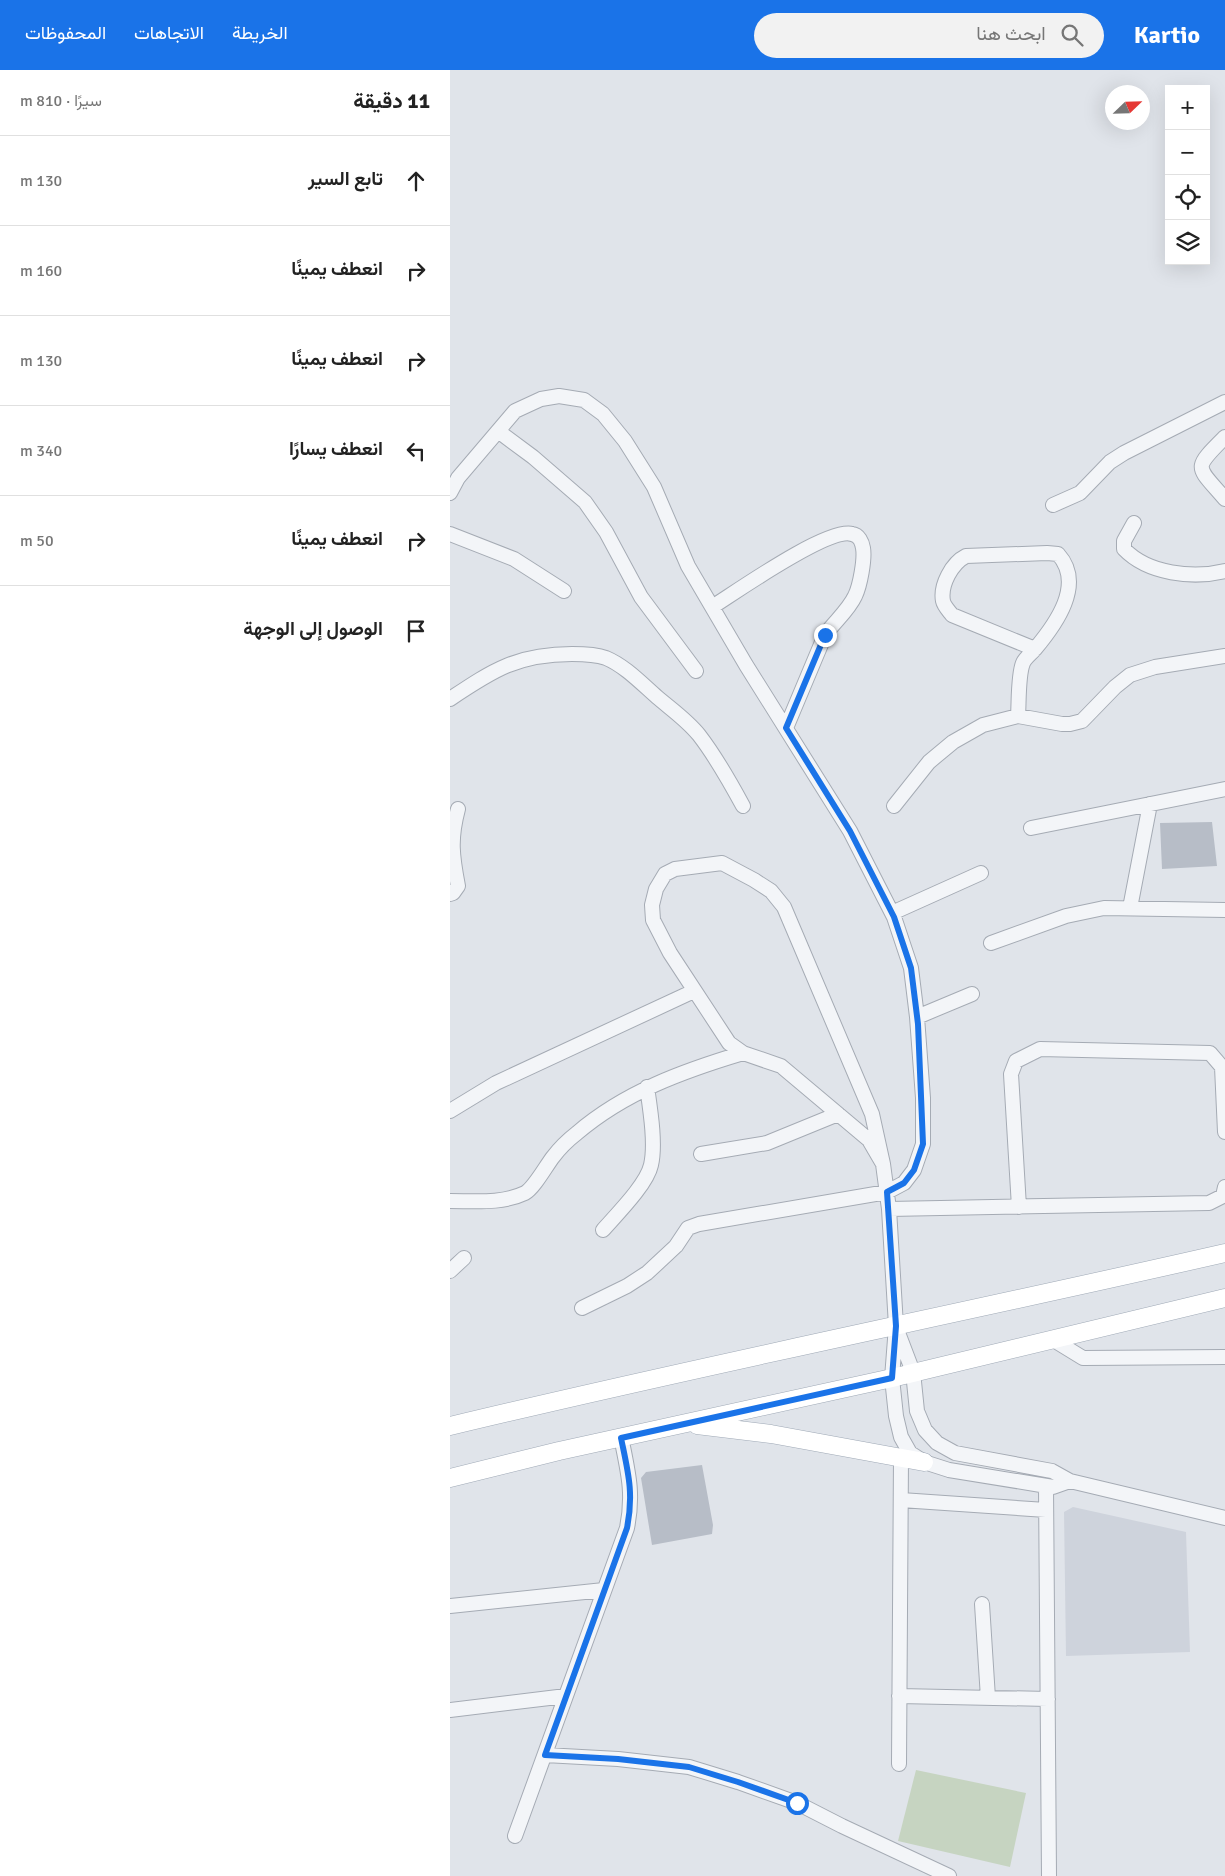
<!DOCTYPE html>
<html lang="ar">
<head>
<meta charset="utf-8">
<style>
	:root { --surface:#fff; --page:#f2f2f2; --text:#222; --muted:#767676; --line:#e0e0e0; --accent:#1a73e8 }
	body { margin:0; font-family:Signika,Vazirmatn,sans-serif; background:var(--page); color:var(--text); direction:rtl }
	.controls { position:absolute; right:15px; top:15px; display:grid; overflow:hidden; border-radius:0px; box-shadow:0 5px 20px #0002 }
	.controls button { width:45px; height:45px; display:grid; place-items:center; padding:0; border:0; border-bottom:1px solid var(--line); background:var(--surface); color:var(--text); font:25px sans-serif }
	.compass { position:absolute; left:655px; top:15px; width:45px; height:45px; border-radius:50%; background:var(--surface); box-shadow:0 5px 20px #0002; rotate:67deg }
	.stop { position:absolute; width:15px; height:15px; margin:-11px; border:4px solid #1a73e8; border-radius:50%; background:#fff }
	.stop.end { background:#1a73e8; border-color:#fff; box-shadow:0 1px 5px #0008 }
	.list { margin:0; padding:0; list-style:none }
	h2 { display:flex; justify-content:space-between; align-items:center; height:65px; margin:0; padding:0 20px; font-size:21px }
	h2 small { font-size:16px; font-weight:400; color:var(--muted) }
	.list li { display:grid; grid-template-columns:32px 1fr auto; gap:15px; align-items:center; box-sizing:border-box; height:90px; padding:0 20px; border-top:1px solid var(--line) }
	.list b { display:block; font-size:19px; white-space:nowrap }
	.list em { font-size:16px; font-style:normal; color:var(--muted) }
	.icon { flex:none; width:28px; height:28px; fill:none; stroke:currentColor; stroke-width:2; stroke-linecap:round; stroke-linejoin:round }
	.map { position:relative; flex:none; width:775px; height:1806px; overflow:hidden; direction:ltr }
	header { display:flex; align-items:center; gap:30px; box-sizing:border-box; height:70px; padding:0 25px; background:var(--accent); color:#fff }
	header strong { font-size:24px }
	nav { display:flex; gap:28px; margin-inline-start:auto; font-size:18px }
	.search { width:350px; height:45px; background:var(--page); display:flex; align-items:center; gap:12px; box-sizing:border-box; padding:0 18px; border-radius:28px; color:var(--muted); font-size:19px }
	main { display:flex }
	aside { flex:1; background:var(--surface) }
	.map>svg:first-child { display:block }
	.built { fill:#ced3dc }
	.green { fill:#c6d4c1 }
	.building { fill:#b7bdc7 }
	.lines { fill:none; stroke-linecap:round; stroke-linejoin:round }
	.minor-casing { stroke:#a5abb4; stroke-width:16 }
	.major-casing { stroke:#9fa9b6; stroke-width:19 }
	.minor { stroke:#f3f5f8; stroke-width:14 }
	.major { stroke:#fff; stroke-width:18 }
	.route { stroke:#1a73e8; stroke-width:6 }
</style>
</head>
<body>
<header>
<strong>Kartio</strong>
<div class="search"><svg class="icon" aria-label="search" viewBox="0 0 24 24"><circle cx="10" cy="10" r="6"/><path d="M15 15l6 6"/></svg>ابحث هنا</div>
<nav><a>الخريطة</a><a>الاتجاهات</a><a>المحفوظات</a></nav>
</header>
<main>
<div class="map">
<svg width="775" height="1806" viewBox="0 0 775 1806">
	<rect width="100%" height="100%" fill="#e0e4ea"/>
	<path class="built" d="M623 1437 736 1462 740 1582 616 1586 614 1442Z"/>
	<path class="green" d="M466 1700 576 1723 560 1797 448 1771Z"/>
	<path class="building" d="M762 752 767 796 712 799 710 753Z
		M252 1395 263 1455 262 1464 202 1475 191 1408 196 1402Z"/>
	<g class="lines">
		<g class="minor-casing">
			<path id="minor" d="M48 361 83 387 135 432 156 462 191 527 246 601
				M775 367C742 400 746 395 775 429
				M0 423 8 408 65 341 91 329 109 326 134 330 153 344 175 371 204 417 238 496 296 595 400 761 444 847 461 898 467 947 473 1028V1074L464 1100 454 1113 437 1122 249 1154 238 1158 226 1176 197 1203 177 1216 132 1238
				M603 435 630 423 660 392 674 383 775 332
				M684 453 674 471V479C698 504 743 509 775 501
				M0 464 64 489 114 521
				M262 537C286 522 378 457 402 464 409 465 412 472 413 478 415 489 410 516 405 526 398 541 384 552 375 565L336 658
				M0 629C43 600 68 584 122 584 133 584 145 584 156 588 175 596 191 613 207 627 221 639 237 650 249 665 266 687 280 712 293 736
				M568 646C569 632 568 605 573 593 575 588 582 583 585 579 606 554 635 514 608 484L597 483 516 486C502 493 490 515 493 531 494 536 499 541 502 545L585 579
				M444 736 479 692 503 672 533 655 568 646 612 654H620L632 651 665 617 680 605 705 597 775 586
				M581 758 775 719
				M0 824 3 823 8 816C2 785 0 769 8 739
				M680 838 700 734
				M442 843 531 803
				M541 873 616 846 654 838 775 840
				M467 947 522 924
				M0 1041 46 1013 244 921
				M251 1084 317 1073 388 1044
				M433 1094 422 1044 334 837 321 821 304 810 272 793 225 799 215 804 206 819 202 835 203 850 220 883 279 973 293 983 331 996 419 1070 433 1094 439 1139 446 1256 442 1308 446 1346 451 1367 460 1383 474 1392 499 1400 603 1417 620 1411
				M0 1131C25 1131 52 1134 75 1123 84 1118 96 1096 103 1087 109 1079 118 1070 127 1063 175 1022 233 1001 293 983
				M569 1137 561 1004 566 991 590 979 760 983 772 997 775 1062
				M439 1139 759 1133 773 1126 775 1117
				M153 1160C167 1144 197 1114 201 1095 206 1074 200 1038 197 1017
				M0 1201 14 1188
				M447 1260 463 1302 467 1341 475 1360 487 1373 505 1383 602 1401 620 1411 775 1448
				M602 1269 633 1288 775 1287
				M596 1416 599 1806
				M451 1430 596 1440
				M532 1534 538 1628
				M0 1536 154 1520
				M449 1626 598 1629
				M0 1640 116 1626
				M95 1685 168 1689 239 1697 288 1712 347 1733 392 1756 499 1806
				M449 1694 451 1388
				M65 1766 177 1458C184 1423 178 1402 171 1367"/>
		</g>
		<g class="major-casing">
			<path id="major" d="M247 1355 321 1364 474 1392
				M0 1356C257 1294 517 1242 775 1183
				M0 1408 109 1381 442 1308 775 1228"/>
		</g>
		<use href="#minor" class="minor"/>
		<use href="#major" class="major"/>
	</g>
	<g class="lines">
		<path class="route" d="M347 1733 288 1712 239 1697 168 1689 95 1685 177 1458C184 1423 178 1402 171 1368L442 1308 446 1256 437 1122 454 1113 464 1100 473 1074 468 954 461 898 444 847 400 761 336 658 375 565"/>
	</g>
</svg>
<div class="controls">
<button>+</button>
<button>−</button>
<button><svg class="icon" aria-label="locate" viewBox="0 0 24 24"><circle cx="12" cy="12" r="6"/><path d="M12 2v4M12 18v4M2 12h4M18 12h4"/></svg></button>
<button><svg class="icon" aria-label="layers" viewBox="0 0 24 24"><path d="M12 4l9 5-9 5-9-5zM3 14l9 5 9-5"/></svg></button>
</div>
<svg class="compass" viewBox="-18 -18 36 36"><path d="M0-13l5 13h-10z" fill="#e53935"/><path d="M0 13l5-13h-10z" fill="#767676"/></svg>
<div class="stop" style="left:347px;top:1733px"></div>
<div class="stop end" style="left:375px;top:565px"></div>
</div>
<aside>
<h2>11 دقيقة<small>سيرًا · 810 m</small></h2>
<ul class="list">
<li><svg class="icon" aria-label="ahead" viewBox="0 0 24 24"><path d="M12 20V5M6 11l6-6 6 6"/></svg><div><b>تابع السير</b></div><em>130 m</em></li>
<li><svg class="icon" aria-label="right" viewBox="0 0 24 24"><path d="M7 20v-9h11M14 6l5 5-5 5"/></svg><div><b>انعطف يمينًا</b></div><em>160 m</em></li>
<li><svg class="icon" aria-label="right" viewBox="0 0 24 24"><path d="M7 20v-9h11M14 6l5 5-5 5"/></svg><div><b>انعطف يمينًا</b></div><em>130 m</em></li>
<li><svg class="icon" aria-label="left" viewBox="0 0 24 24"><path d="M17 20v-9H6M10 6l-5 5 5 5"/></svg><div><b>انعطف يسارًا</b></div><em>340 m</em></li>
<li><svg class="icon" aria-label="right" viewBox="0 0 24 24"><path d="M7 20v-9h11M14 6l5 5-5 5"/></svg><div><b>انعطف يمينًا</b></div><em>50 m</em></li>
<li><svg class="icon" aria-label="arrive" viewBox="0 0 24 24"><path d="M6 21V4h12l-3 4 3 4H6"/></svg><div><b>الوصول إلى الوجهة</b></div></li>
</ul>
</aside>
</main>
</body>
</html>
